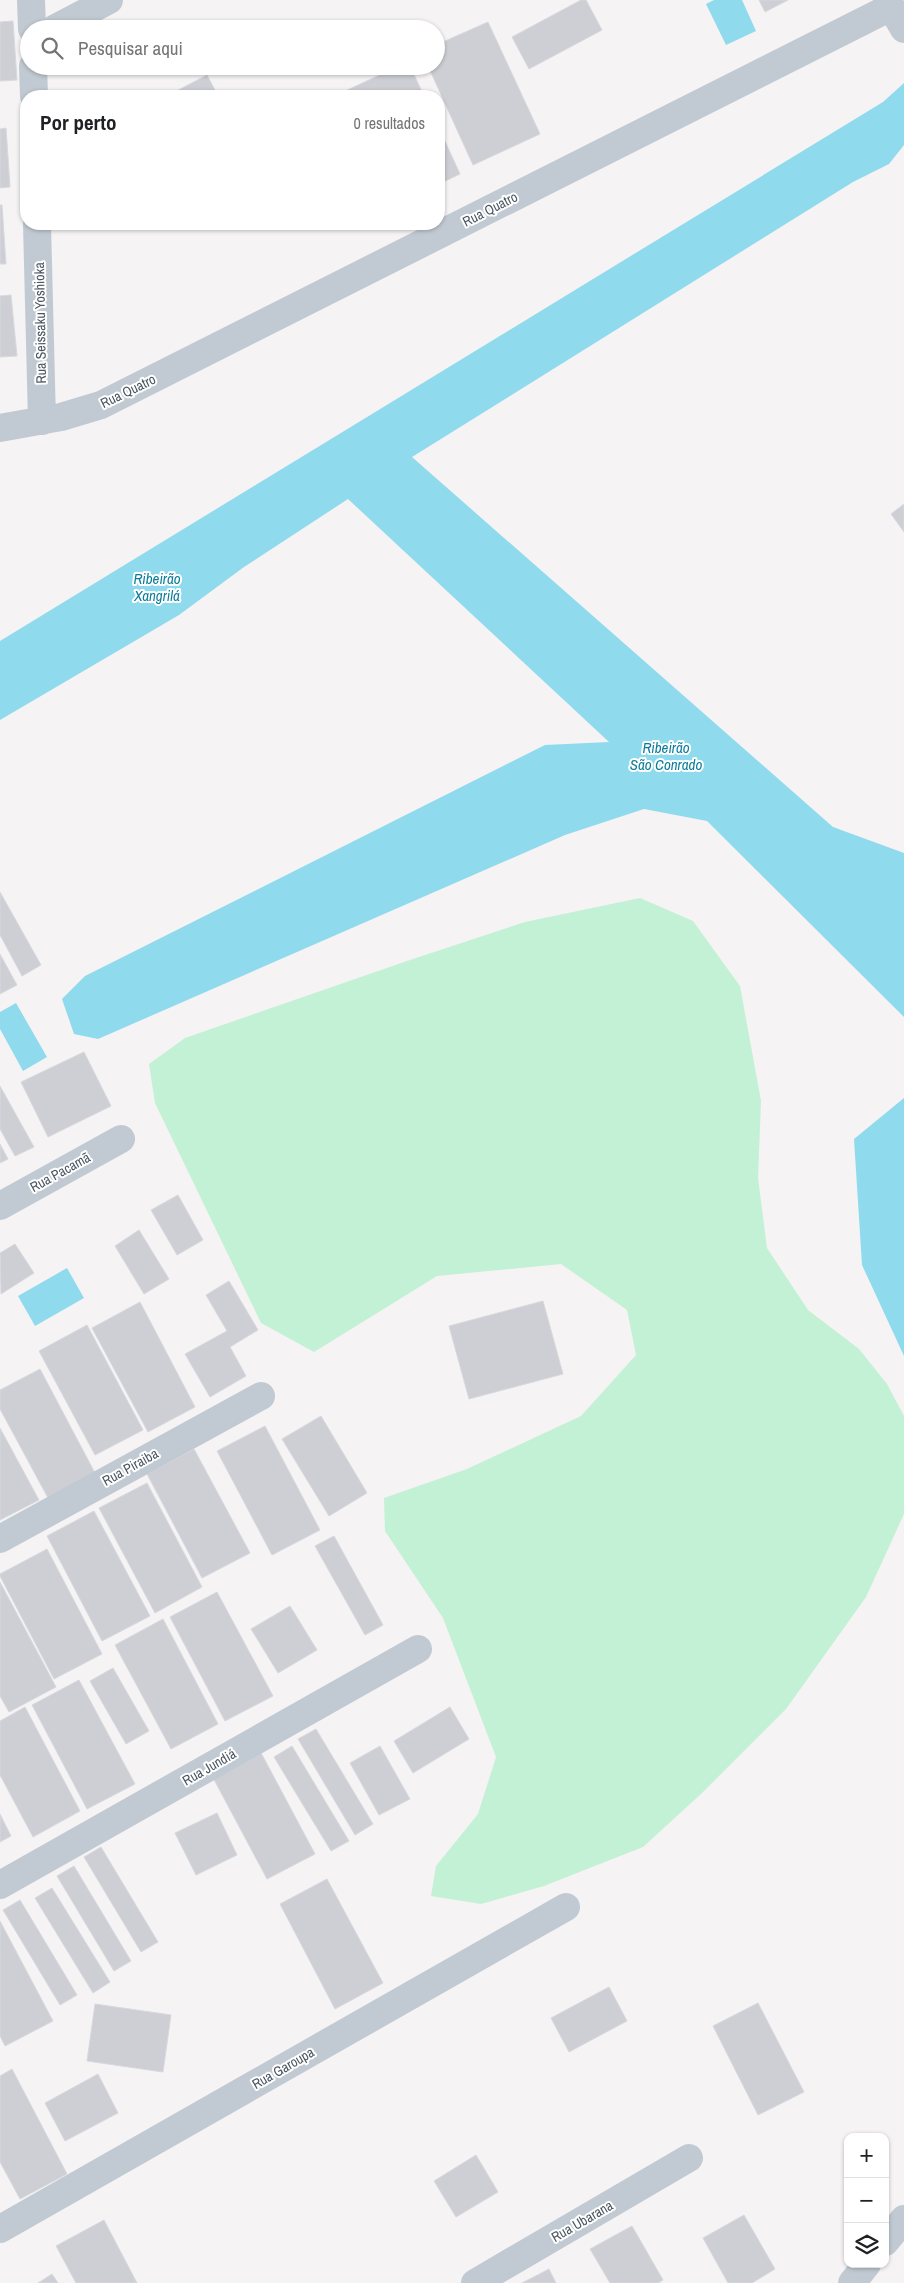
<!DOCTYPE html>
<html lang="pt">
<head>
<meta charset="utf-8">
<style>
	:root { --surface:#fff; --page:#f2f2f2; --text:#202124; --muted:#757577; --line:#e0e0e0 }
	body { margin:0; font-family:"Archivo Narrow",sans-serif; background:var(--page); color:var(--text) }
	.controls { position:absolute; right:15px; bottom:15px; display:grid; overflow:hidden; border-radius:10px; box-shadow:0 1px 4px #0004 }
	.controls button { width:45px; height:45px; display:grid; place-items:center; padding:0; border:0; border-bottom:1px solid var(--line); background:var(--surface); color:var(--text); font:25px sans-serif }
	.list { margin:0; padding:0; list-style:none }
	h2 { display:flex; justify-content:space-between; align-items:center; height:65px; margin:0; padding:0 20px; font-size:21px }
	h2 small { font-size:16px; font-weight:400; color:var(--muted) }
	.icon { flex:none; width:28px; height:28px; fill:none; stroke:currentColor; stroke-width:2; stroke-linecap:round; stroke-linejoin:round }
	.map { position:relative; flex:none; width:904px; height:2283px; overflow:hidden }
	.search { position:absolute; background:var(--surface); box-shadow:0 1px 4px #0004; left:20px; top:20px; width:425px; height:55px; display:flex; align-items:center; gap:12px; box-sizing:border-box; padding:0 18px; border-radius:28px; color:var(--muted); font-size:19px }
	.panel { position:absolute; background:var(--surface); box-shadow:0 1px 4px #0004; left:20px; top:90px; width:425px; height:140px; border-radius:20px }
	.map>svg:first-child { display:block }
	.green { fill:#c3f1d5 }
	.water { fill:#90daee }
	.building { fill:#cdcfd5; stroke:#d7d9de }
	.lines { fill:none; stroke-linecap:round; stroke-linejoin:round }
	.minor { stroke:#c1cad2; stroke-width:28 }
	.labels { text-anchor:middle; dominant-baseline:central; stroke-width:4; stroke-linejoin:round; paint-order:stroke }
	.street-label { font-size:14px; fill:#4a5661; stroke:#fff }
	.water-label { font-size:15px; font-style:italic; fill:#0c7c9b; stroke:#fff }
</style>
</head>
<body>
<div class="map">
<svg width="904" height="2283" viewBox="0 0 904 2283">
	<rect width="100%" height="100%" fill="#f5f3f3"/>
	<path class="green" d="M640 898 693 921 740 986 761 1101 758 1178 767 1248 808 1310 859 1349 887 1384 904 1416V1514L866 1597 786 1709 702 1793 643 1847 544 1886 481 1904 431 1896 436 1866 478 1814 496 1757 443 1618 385 1531 384 1498 467 1469 581 1416 636 1355 627 1310 561 1264 437 1276 314 1352 261 1323 155 1103 149 1064 185 1038 410 960 525 922Z"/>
	<path class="water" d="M714 0H742L756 31 726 45 706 4Z
		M904 83V145L889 164 853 182 412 457 833 827 904 853V1017L707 821 644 809 565 835 98 1039 74 1034 62 999 85 976 545 745 609 742 348 499 244 567 179 615 0 720V641L883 102Z
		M16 1003 47 1057 23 1071 0 1029V1012Z
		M904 1098V1356L862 1265 854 1139Z
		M67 1268 84 1298 35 1326 18 1296Z"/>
	<path class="building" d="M581 0H586L602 30 529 69 512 37Z
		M759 0H788L765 12Z
		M13 21 17 80 0 81V22Z
		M488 22 540 134 473 165 428 66H436V45Z
		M399 66H410L424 96H343L341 93Z
		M207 75 218 96H167Z
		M6 128 10 187 0 188V129Z
		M439 128 460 174 439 184Z
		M0 205H2L6 264H0Z
		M11 295 17 356 0 357V296Z
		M904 504V532L891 514Z
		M0 892 41 965 22 976 0 935Z
		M0 954 17 985 0 994Z
		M84 1052 111 1106 48 1137 21 1082Z
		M0 1086 34 1147 15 1156 0 1129Z
		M0 1144 8 1159 0 1163Z
		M178 1195 203 1240 177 1255 151 1210Z
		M139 1230 169 1279 144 1294 115 1246Z
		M15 1244 34 1273 1 1294 0 1253Z
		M229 1281 258 1330 230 1347 246 1376 210 1397 185 1354 227 1331 206 1295Z
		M543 1301 563 1374 469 1399 449 1326Z
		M140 1302 195 1407 148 1432 92 1328Z
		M87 1325 143 1430 95 1455 39 1351Z
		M40 1369 95 1473 48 1498 0 1409V1390Z
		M321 1416 367 1493 329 1516 282 1439Z
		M265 1426 320 1530 272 1555 217 1451Z
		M0 1428 39 1500 0 1520Z
		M194 1449 250 1553 202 1578 147 1474Z
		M147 1483 202 1587 155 1613 99 1508Z
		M94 1511 150 1616 102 1641 47 1536Z
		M334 1536 383 1625 365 1635 315 1546Z
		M47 1549 102 1654 54 1679 0 1576V1574Z
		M0 1582 56 1687 9 1712 0 1696Z
		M217 1592 273 1696 225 1721 170 1617Z
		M290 1606 317 1650 278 1673 251 1629Z
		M163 1619 218 1724 171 1749 115 1645Z
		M113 1668 149 1731 126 1744 90 1681Z
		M79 1680 135 1784 87 1809 32 1705Z
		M25 1707 80 1811 33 1837 0 1775V1721Z
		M450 1707 469 1739 413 1773 394 1741Z
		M316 1729 373 1824 355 1835 298 1739Z
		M292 1746 349 1841 331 1851 274 1757Z
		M380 1746 410 1799 379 1815 350 1763Z
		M259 1749 315 1854 267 1879 211 1774Z
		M217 1813 237 1855 196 1875 175 1833Z
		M0 1814 11 1836 0 1842Z
		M101 1847 158 1942 141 1952 84 1857Z
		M74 1866 131 1961 114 1971 57 1876Z
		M327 1879 383 1983 335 2009 280 1904Z
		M52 1888 110 1982 93 1993 35 1898Z
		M20 1900 77 1995 60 2005 3 1910Z
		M0 1921 53 2021 5 2046 0 2036Z
		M609 1987 627 2021 569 2052 551 2018Z
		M758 2003 804 2092 758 2115 713 2026Z
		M95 2004 171 2015 163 2072 87 2061Z
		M12 2069 67 2174 20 2199 0 2162V2076Z
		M98 2074 118 2113 65 2141 45 2103Z
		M476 2155 498 2192 456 2217 434 2181Z
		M744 2215 775 2269 752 2283H728L703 2238Z
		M104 2220 137 2283H76L56 2246Z
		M632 2226 663 2280 658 2283H610L590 2249Z
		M549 2269 556 2283H522Z
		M52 2274 58 2283H38Z"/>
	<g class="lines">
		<path class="minor" d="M31 0 32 29
			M887 0 904 29
			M54 29 109 0
			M33 66 34 96
			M37 224 42 421
			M0 428 61 417 101 405 891 7
			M0 1206 121 1139
			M0 1539 261 1396
			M0 1885 418 1649
			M0 2229 566 1907
			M885 2242 904 2219
			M475 2283 689 2158
			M852 2283 867 2264"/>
	</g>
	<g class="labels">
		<g class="street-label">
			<text transform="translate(490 209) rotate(-27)">Rua Quatro</text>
			<text transform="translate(40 323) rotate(-91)">Rua Seissaku Yoshioka</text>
			<text transform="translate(128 391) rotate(-26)">Rua Quatro</text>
			<text transform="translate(60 1172) rotate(-29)">Rua Pacamã</text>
			<text transform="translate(130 1467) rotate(-29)">Rua Piraiba</text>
			<text transform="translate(209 1767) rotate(-30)">Rua Jundiá</text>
			<text transform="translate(283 2068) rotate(-30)">Rua Garoupa</text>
			<text transform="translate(582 2221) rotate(-30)">Rua Ubarana</text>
		</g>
		<g class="water-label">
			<text x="157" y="578">Ribeirão<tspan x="157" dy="17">Xangrilá</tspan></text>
			<text x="666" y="747">Ribeirão<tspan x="666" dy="17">São Conrado</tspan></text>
		</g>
	</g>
</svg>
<div class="controls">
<button>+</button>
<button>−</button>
<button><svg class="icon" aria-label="layers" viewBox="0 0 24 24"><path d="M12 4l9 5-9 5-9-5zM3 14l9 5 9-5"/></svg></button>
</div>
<div class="search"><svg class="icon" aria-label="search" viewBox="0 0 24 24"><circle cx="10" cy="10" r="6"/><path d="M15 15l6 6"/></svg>Pesquisar aqui</div>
<section class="panel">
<h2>Por perto<small>0 resultados</small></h2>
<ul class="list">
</ul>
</section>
</div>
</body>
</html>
